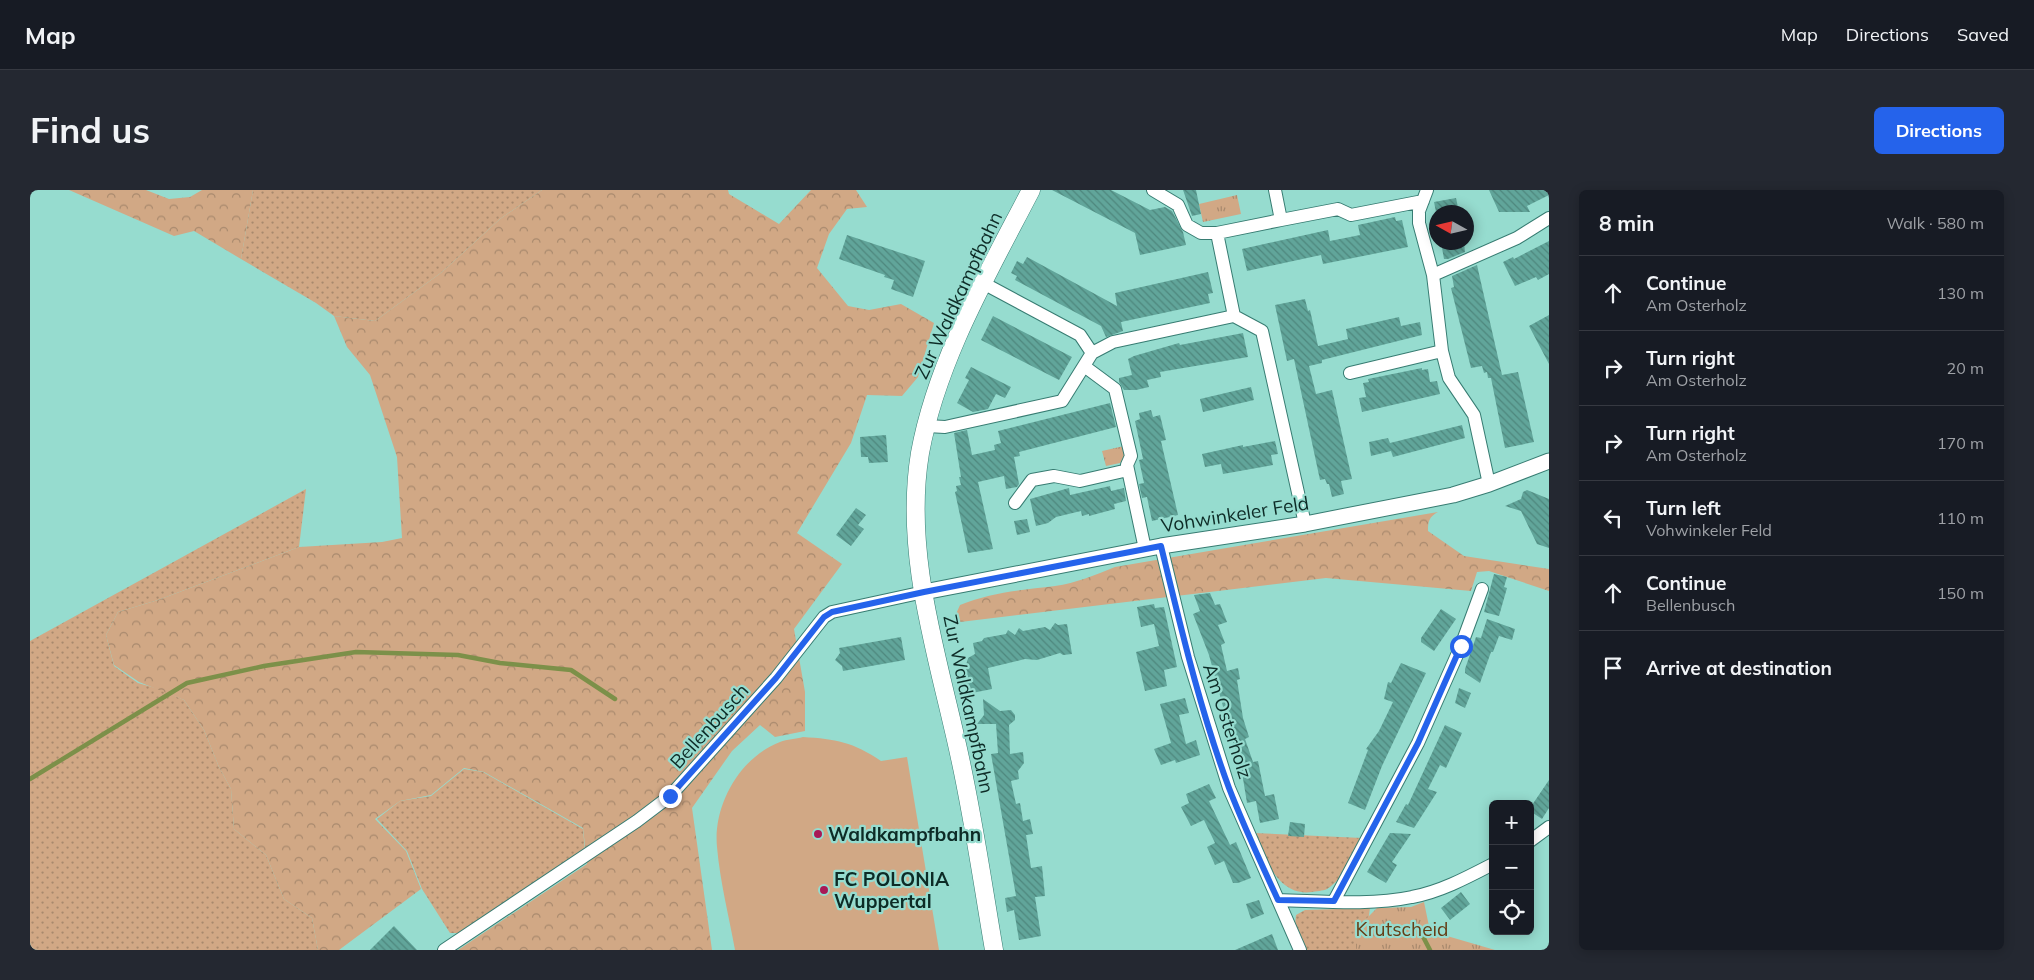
<!DOCTYPE html>
<html lang="en">
<head>
<meta charset="utf-8">
<style>
	:root { --surface:#171b24; --page:#242831; --text:#f1f3f6; --muted:#9ea1a6; --line:#363941; --accent:#2563eb }
	body { margin:0; font-family:Mulish,sans-serif; background:var(--page); color:var(--text) }
	.controls { position:absolute; right:15px; bottom:15px; display:grid; overflow:hidden; border-radius:8px; box-shadow:0 2px 12px #0003 }
	.controls button { width:45px; height:45px; display:grid; place-items:center; padding:0; border:0; border-bottom:1px solid var(--line); background:var(--surface); color:var(--text); font:25px sans-serif }
	.compass { position:absolute; left:1399px; top:15px; width:45px; height:45px; border-radius:50%; background:var(--surface); box-shadow:0 2px 12px #0003; rotate:278deg }
	.stop { position:absolute; width:15px; height:15px; margin:-11px; border:4px solid #2563eb; border-radius:50%; background:#fff }
	.stop.end { background:#2563eb; border-color:#fff; box-shadow:0 1px 5px #0008 }
	.list { margin:0; padding:0; list-style:none }
	h2 { display:flex; justify-content:space-between; align-items:center; height:65px; margin:0; padding:0 20px; font-size:21px }
	h2 small { font-size:16px; font-weight:400; color:var(--muted) }
	.list li { display:grid; grid-template-columns:32px 1fr auto; gap:15px; align-items:center; box-sizing:border-box; height:75px; padding:0 20px; border-top:1px solid var(--line) }
	.list b { display:block; font-size:19px; white-space:nowrap }
	.list p { margin:0; font-size:16px; white-space:nowrap; color:var(--muted) }
	.list em { font-size:16px; font-style:normal; color:var(--muted) }
	.icon { flex:none; width:28px; height:28px; fill:none; stroke:currentColor; stroke-width:2; stroke-linecap:round; stroke-linejoin:round }
	.map { position:relative; flex:none; width:1519px; height:760px; overflow:hidden; border-radius:8px }
	header { display:flex; align-items:center; gap:30px; box-sizing:border-box; height:70px; padding:0 25px; background:var(--surface); border-bottom:1px solid var(--line) }
	header strong { font-size:24px }
	nav { display:flex; gap:28px; margin-inline-start:auto; font-size:18px }
	.intro { display:flex; align-items:center; justify-content:space-between; box-sizing:border-box; height:120px; padding:0 30px }
	h1 { margin:0; font-size:35px }
	.button { padding:12px 22px; border-radius:8px; background:var(--accent); color:#fff; font-size:18px; font-weight:700 }
	main { display:flex; gap:30px; padding:0 30px }
	aside { flex:1; background:var(--surface); border-radius:8px; box-shadow:0 2px 12px #0003 }
	.map>svg:first-child { display:block }
	.grass { fill:url(#grass-dots) }
	.forest { fill:url(#forest-crowns) }
	.park { fill:url(#park-tufts) }
	.pitch { fill:#d1a885 }
	.lines { fill:none; stroke-linecap:round; stroke-linejoin:round }
	.stream { stroke:#7c9049; stroke-width:4.5 }
	.building { fill:url(#building-back-hatch) }
	.minor-casing { stroke:#377c72; stroke-width:14 }
	.tertiary-casing { stroke:#377c72; stroke-width:17 }
	.secondary-casing { stroke:#377c72; stroke-width:19 }
	.minor { stroke:#fff; stroke-width:12 }
	.tertiary { stroke:#fff; stroke-width:15 }
	.secondary { stroke:#fff; stroke-width:18 }
	.route { stroke:#2563eb; stroke-width:6 }
	.poi-dot { fill:#a81956; stroke:#96dccf; stroke-width:2 }
	.labels { text-anchor:middle; dominant-baseline:central; stroke-width:4.5; stroke-linejoin:round; paint-order:stroke }
	.street-label { font-size:19px; fill:#0d2b26; stroke:#96dccf }
	.poi-label { font-size:19px; font-weight:bold; fill:#0d2b26; stroke:#96dccf; text-anchor:start }
	.park-label { font-size:19px; fill:#653d15; stroke:#96dccf }
</style>
</head>
<body>
<header>
<strong>Map</strong>
<nav><a>Map</a><a>Directions</a><a>Saved</a></nav>
</header>
<div class="intro"><h1>Find us</h1><a class="button">Directions</a></div>
<main>
<div class="map">
<svg width="1519" height="760" viewBox="0 0 1519 760">
	<defs>
		<pattern id="grass-dots" width="8" height="8" patternUnits="userSpaceOnUse" patternTransform="scale(1.25)"><rect width="8" height="8" fill="#d1a885"/><path d="M2 2h.1M6 6h.1" fill="none" stroke="#a8896d" stroke-width="1.8" stroke-linecap="round"/></pattern>
		<pattern id="forest-crowns" width="20" height="18" patternUnits="userSpaceOnUse" patternTransform="scale(1.25)"><rect width="20" height="18" fill="#d1a885"/><path d="M2 6a3 3 0 1 1 6 0M12 15a3 3 0 1 1 6 0" fill="none" stroke="#a8896d"/></pattern>
		<pattern id="park-tufts" width="24" height="20" patternUnits="userSpaceOnUse" patternTransform="scale(1.25)"><rect width="24" height="20" fill="#d1a885"/><path d="M3 7l-1-3M5 7V3M7 7l1-3M15 17l-1-3M17 17v-4M19 17l1-3" fill="none" stroke="#a8896d"/></pattern>
		<pattern id="building-back-hatch" width="6" height="6" patternUnits="userSpaceOnUse" patternTransform="scale(1.25)"><rect width="6" height="6" fill="#61a59a"/><path d="M-1 5l2 2M0 0l6 6M5-1l2 2" fill="none" stroke="#4e877d"/></pattern>
	</defs>
	<rect width="100%" height="100%" fill="#96dccf"/>
	<path class="grass" d="M223 0H512L470 29 412 82 345 131 304 126 286 113 211 69Z
		M276 299 269 357 128 410 88 422 76 445 84 476 108 493 129 499 154 510 174 540 189 577 201 599 204 639 236 665 254 709 282 728 288 760H0V451Z
		M434 579 453 582 553 639 555 661 432 743H420L392 699 377 661 347 629 370 611 401 606Z
		M1224 643 1332 648C1323 664 1314 689 1297 699 1293 701 1286 701 1282 702 1248 707 1235 668 1224 643Z
		M1340 718 1334 760H1276L1265 735 1266 725 1275 720Z"/>
	<path class="forest" d="M39 0H116L139 9 160 7 172 0H223L211 69 164 41 144 46Z
		M512 0H698L699 4 749 34 781 0H826L837 17 817 19 799 44 787 78 818 116 839 120 871 114 904 133 888 187 872 206 837 205 821 253 767 343 812 374 764 439 775 502V541L745 547 730 535 702 561 662 618 682 760H428L557 674 553 638 454 582 434 578 401 605 370 611 345 629 376 661 391 699 309 760H288L282 728 254 709 236 665 204 639 201 599 189 577 174 540 154 510 109 492 84 475 76 445 88 422 128 410 269 357 352 352 372 348 367 267 340 185 317 157 304 126 345 131 412 82 470 29Z
		M1408 322C1399 327 1398 331 1398 341L1434 366 1519 379V401L1459 381 1447 382 1441 401 1296 388 922 433 930 415C962 402 992 400 1025 396 1046 393 1065 385 1085 377Z"/>
	<path class="park" d="M1207 5 1211 24 1173 32 1169 14Z
		M1094 256 1096 264 1090 273 1076 276 1072 261Z
		M1394 712 1400 741 1465 760H1326V735H1330L1347 718 1381 717Z"/>
	<path class="pitch" d="M773 547C806 549 823 552 851 571L877 567 909 760H705C699 726 690 692 687 657 683 615 710 567 750 552 757 549 766 549 773 547Z"/>
	<g class="lines">
		<path class="stream" d="M0 589 157 493 234 476 326 462 428 465 470 473 541 480 585 509
			M1388 737 1400 760"/>
	</g>
	<path class="building" d="M1022 0H1081L1120 20 1135 17 1142 21 1153 42 1156 55 1110 65 1105 43Z
		M1153 0H1166L1171 24 1162 26Z
		M1459 0H1519V5L1497 16 1500 22H1469Z
		M1426 8 1429 22H1406L1404 12Z
		M1365 27 1366 31 1372 30 1378 57 1293 74 1291 65 1217 81 1212 59 1298 40 1300 51 1330 45 1328 35Z
		M817 45 895 71 883 107 861 99 864 90 854 87 855 85 809 69Z
		M1519 51V84L1508 90 1506 87 1485 96 1473 72 1483 67 1484 69Z
		M1411 52H1434L1435 62 1418 69H1414Z
		M997 67 1087 116 1085 103 1178 82 1183 103 1178 104 1180 113 1091 132 1093 141 1076 147 1071 136 985 90 987 86 981 83 987 71 993 74Z
		M1447 75 1472 185 1488 182 1504 252 1475 258 1461 188H1458L1457 182 1454 183 1452 176 1441 178 1421 98 1424 97 1422 86Z
		M1275 109 1278 121 1280 120 1288 156 1318 149 1316 139 1369 127 1371 136 1390 132 1392 145 1292 170V173L1279 176 1286 204 1302 200 1322 289 1311 291 1314 304 1302 307 1299 294H1297L1295 289 1290 290 1264 169 1257 171 1245 115Z
		M1519 125V174L1499 136Z
		M963 126 1042 167 1029 190 951 150Z
		M1213 143 1218 167 1130 182 1131 187 1117 190 1119 197 1106 200H1094L1089 192V188L1102 185 1098 169 1104 166 1149 153 1150 155Z
		M941 177 981 197 975 208 966 204 958 219 943 222 927 213 939 190 935 188Z
		M1392 178V180L1398 179 1400 192 1407 191 1410 204 1332 222 1329 208 1336 207 1333 193 1339 192 1338 189Z
		M1221 197 1224 210 1173 222 1170 209Z
		M1080 213 1086 237 989 262 990 266 984 267 989 294 987 297 976 299 974 286 948 292 963 359 938 363 925 302 927 301 926 296 931 295 929 287H931L924 243 937 240 942 265 965 260 964 255 971 253 968 241Z
		M1121 220 1123 227 1130 225 1136 250 1131 251 1148 325 1122 331 1117 307 1112 308 1109 294 1114 293 1109 270 1113 269 1105 231 1110 229 1109 223Z
		M1432 235 1435 248 1363 267 1361 261 1341 266 1339 252 1358 248 1360 253Z
		M856 245 858 272 839 273 838 267H831L830 247Z
		M1245 251 1248 264 1241 265 1243 275 1193 284 1191 274 1175 277 1172 264 1213 255V257Z
		M1080 296 1081 301 1094 298 1096 311 1084 314 1085 319 1059 326V324L1052 326 1051 321 1026 327 1018 333 1006 336 1000 309 1039 298 1040 305Z
		M1497 300 1519 309V358L1507 354 1491 321 1475 316 1491 309 1493 302Z
		M826 318 836 325 828 335 834 339 821 356 806 345Z
		M997 329 1000 342 987 345 984 331Z
		M1464 384 1477 387 1474 397 1477 398 1469 426 1454 422Z
		M1180 403 1185 415 1190 414 1197 432 1188 435 1195 453 1191 455 1197 481 1208 478 1210 489 1207 490 1213 528 1219 547 1215 549 1223 572 1228 571 1235 606 1244 604 1249 629 1230 633 1226 611 1217 613 1208 558 1205 559 1198 535 1179 465 1163 424 1170 421 1164 405Z
		M1124 414 1125 418 1134 417 1147 477 1134 480 1137 496 1115 501 1106 462 1129 456 1124 434 1111 437 1107 417Z
		M1411 419 1426 429 1404 461 1391 452V448Z
		M1457 429 1485 439 1482 450 1469 446 1463 462H1461L1450 493 1435 483V479L1446 447 1451 448Z
		M1025 433 1028 435 1037 434 1042 464 1033 465 1030 463 1007 470 995 469 958 478 962 499 937 504 935 494 932 492 934 489 932 476 936 475 938 468 945 464 943 453 952 451 954 448 976 444 978 440 985 445 989 438 993 441 1015 437 1020 440Z
		M871 447 875 470 813 481 812 476 805 470 810 463 809 458Z
		M1371 473 1396 483 1352 576 1335 620 1318 613 1338 560 1336 559 1349 541 1363 512 1354 509 1358 492 1361 493Z
		M1429 498 1441 503 1435 518 1425 513Z
		M1155 508 1159 523 1149 525 1156 554 1166 550 1170 565 1146 573 1145 570 1131 575 1124 559 1141 553 1130 514Z
		M953 509 970 521 981 520 985 525V530L979 535 980 564 993 562 994 573 988 581 989 589 981 591 986 614 990 613 993 631 1000 629 1003 644 996 645 1001 678 1012 676 1015 706 1005 707 1011 746 989 750 984 720 977 722 975 708 986 706 961 564 968 563 966 534H947L954 525Z
		M1415 535 1432 543 1416 578 1410 575 1398 599 1407 602 1384 638 1366 632 1376 614 1378 615Z
		M1519 590V618L1512 629 1500 621V618Z
		M1179 594 1186 608 1179 611 1200 655 1206 652 1221 688 1208 693H1203L1194 671 1185 675 1177 657 1185 653 1174 630 1161 636 1151 617 1159 613 1156 604Z
		M1260 632 1275 634 1274 647 1258 646Z
		M1360 643 1381 644 1362 672 1367 675 1356 693 1337 682Z
		M1431 702 1440 714 1420 730 1411 718Z
		M1229 710 1234 724 1221 729 1216 714Z
		M364 736 387 760H340Z
		M1242 744 1248 760H1205Z"/>
	<g class="lines">
		<g class="minor-casing">
			<path id="minor" d="M1123 0 1148 15 1157 35 1171 43H1187
				M1245 0 1251 30 1187 43 1204 126 1232 141 1275 334
				M1397 0 1389 21V33L1403 85 1412 161 1419 188 1444 225 1459 294
				M1251 30 1308 19 1321 25 1393 11
				M1403 85 1487 48 1519 28
				M953 93 1050 145 1062 163
				M1054 176 1085 199 1101 266 1097 275 1115 359
				M1320 183 1412 161
				M897 236 915 237 1032 211 1062 163 1083 152 1204 126
				M985 313 1002 290 1024 286 1050 291 1098 280
				M1131 356 1158 467 1199 598 1270 760
				M1500 651 1519 637
				M1248 710C1291 711 1339 716 1382 707 1410 702 1438 687 1463 674
				M1304 711 1388 553 1431 456 1452 399
				M414 760 607 631 640 606 746 488 794 427 802 422 894 402"/>
		</g>
		<g class="tertiary-casing">
			<path id="tertiary" d="M894 402 1131 356 1275 334 1423 305 1459 294 1519 271"/>
		</g>
		<g class="secondary-casing">
			<path id="secondary" d="M964 760C953 696 944 632 930 568 909 469 873 366 890 263 907 170 958 83 1001 0"/>
		</g>
		<use href="#minor" class="minor"/>
		<use href="#tertiary" class="tertiary"/>
		<use href="#secondary" class="secondary"/>
	</g>
	<g class="lines">
		<path class="route" d="M640 606 746 488 794 427 802 422 894 402 1131 356C1151 438 1170 520 1199 598 1214 637 1231 673 1248 710L1304 711 1388 553 1431 456"/>
	</g>
	<g class="poi-dot">
		<circle cx="788" cy="644" r="5"/>
		<circle cx="794" cy="700" r="5"/>
	</g>
	<g class="labels">
		<g class="street-label">
			<text transform="translate(928 105) rotate(-65)">Zur Waldkampfbahn</text>
			<text transform="translate(1205 324) rotate(-9)">Vohwinkeler Feld</text>
			<text transform="translate(939 514) rotate(78)">Zur Waldkampfbahn</text>
			<text transform="translate(1198 531) rotate(72)">Am Osterholz</text>
			<text transform="translate(679 536) rotate(-48)">Bellenbusch</text>
		</g>
		<g class="poi-label">
			<text x="798" y="644">Waldkampfbahn</text>
			<text x="804" y="689">FC POLONIA<tspan x="804" dy="22">Wuppertal</tspan></text>
		</g>
		<g class="park-label">
			<text x="1372" y="739">Krutscheid</text>
		</g>
	</g>
</svg>
<div class="controls">
<button>+</button>
<button>−</button>
<button><svg class="icon" aria-label="locate" viewBox="0 0 24 24"><circle cx="12" cy="12" r="6"/><path d="M12 2v4M12 18v4M2 12h4M18 12h4"/></svg></button>
</div>
<svg class="compass" viewBox="-18 -18 36 36"><path d="M0-13l5 13h-10z" fill="#e53935"/><path d="M0 13l5-13h-10z" fill="#9ea1a6"/></svg>
<div class="stop" style="left:1431px;top:456px"></div>
<div class="stop end" style="left:640px;top:606px"></div>
</div>
<aside>
<h2>8 min<small>Walk · 580 m</small></h2>
<ul class="list">
<li><svg class="icon" aria-label="ahead" viewBox="0 0 24 24"><path d="M12 20V5M6 11l6-6 6 6"/></svg><div><b>Continue</b><p>Am Osterholz</p></div><em>130 m</em></li>
<li><svg class="icon" aria-label="right" viewBox="0 0 24 24"><path d="M7 20v-9h11M14 6l5 5-5 5"/></svg><div><b>Turn right</b><p>Am Osterholz</p></div><em>20 m</em></li>
<li><svg class="icon" aria-label="right" viewBox="0 0 24 24"><path d="M7 20v-9h11M14 6l5 5-5 5"/></svg><div><b>Turn right</b><p>Am Osterholz</p></div><em>170 m</em></li>
<li><svg class="icon" aria-label="left" viewBox="0 0 24 24"><path d="M17 20v-9H6M10 6l-5 5 5 5"/></svg><div><b>Turn left</b><p>Vohwinkeler Feld</p></div><em>110 m</em></li>
<li><svg class="icon" aria-label="ahead" viewBox="0 0 24 24"><path d="M12 20V5M6 11l6-6 6 6"/></svg><div><b>Continue</b><p>Bellenbusch</p></div><em>150 m</em></li>
<li><svg class="icon" aria-label="arrive" viewBox="0 0 24 24"><path d="M6 21V4h12l-3 4 3 4H6"/></svg><div><b>Arrive at destination</b></div></li>
</ul>
</aside>
</main>
</body>
</html>
